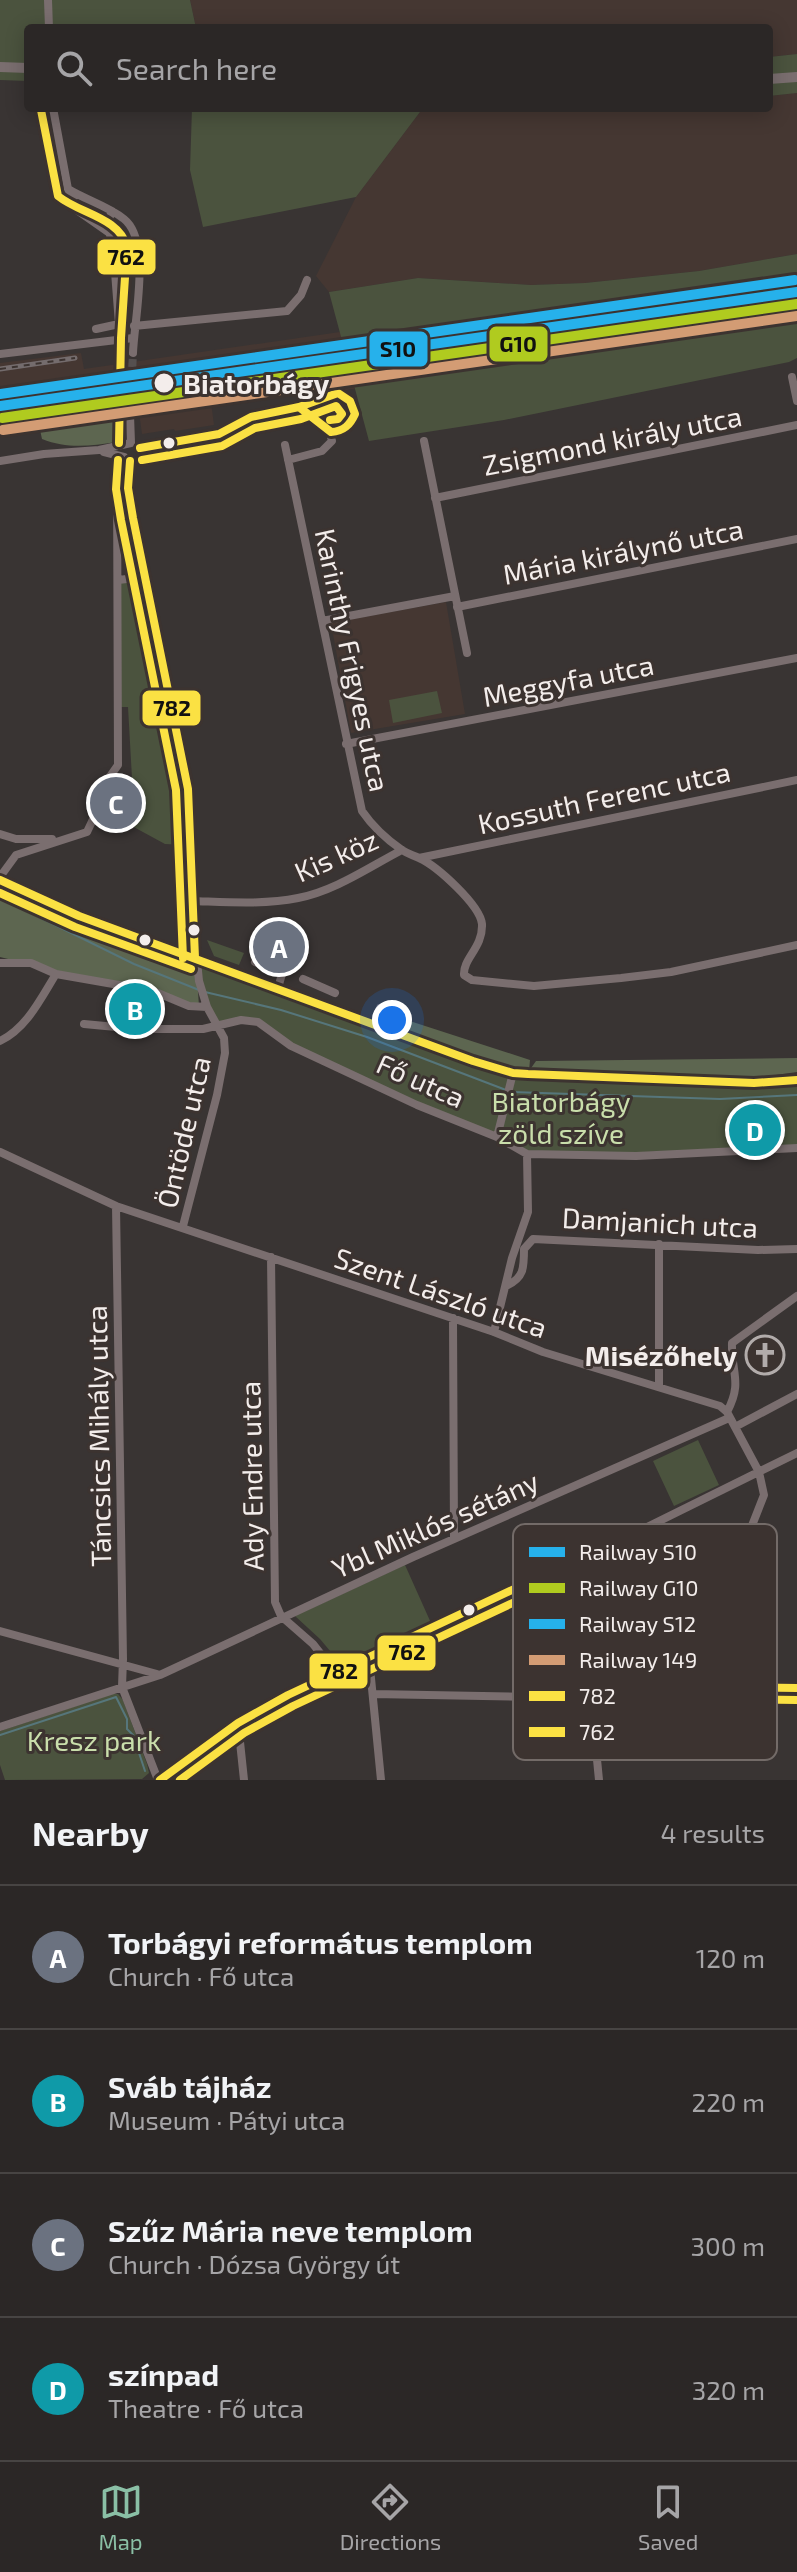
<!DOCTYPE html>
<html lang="en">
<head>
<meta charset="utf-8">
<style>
	:root { --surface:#2b2726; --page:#373332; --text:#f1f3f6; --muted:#a6a5a7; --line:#474443; --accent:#8abfa5 }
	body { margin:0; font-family:"Exo 2",sans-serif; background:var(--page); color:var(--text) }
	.you { position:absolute; left:392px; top:1020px; width:28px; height:28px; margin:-20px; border:6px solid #fff; border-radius:50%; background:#1a73e8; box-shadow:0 0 0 12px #1a73e833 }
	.badge { display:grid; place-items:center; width:52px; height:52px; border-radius:50%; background:var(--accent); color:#fff; font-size:26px; font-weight:700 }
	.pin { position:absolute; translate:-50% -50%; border:4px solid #fff; box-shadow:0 2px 8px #0006 }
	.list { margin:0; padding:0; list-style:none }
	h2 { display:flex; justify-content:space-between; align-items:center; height:104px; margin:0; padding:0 32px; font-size:34px }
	h2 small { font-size:26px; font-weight:400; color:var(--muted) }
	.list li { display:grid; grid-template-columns:52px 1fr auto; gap:24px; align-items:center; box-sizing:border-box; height:144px; padding:0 32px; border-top:2px solid var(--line) }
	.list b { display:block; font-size:30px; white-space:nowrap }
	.list p { margin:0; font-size:26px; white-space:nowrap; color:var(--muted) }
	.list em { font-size:26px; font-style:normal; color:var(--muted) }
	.icon { flex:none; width:44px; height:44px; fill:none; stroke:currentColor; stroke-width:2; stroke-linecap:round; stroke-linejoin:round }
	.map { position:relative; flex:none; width:797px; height:1780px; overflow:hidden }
	.search { position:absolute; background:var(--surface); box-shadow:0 4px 20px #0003; left:24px; right:24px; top:24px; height:88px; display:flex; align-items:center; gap:20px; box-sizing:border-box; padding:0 28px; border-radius:8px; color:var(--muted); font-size:30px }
	.sheet { height:680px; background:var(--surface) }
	nav { display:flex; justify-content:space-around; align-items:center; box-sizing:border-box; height:112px; border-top:2px solid var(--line); background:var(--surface); font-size:22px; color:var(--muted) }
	nav a { display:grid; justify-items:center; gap:4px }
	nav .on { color:var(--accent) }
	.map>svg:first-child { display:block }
	.built { fill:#453732 }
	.green { fill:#4b533e }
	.forest { fill:#5d6650 }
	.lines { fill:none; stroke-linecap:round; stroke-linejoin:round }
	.stream { stroke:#56767b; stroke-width:2 }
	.minor-tunnel { stroke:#55504f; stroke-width:8; stroke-dasharray:8 4; stroke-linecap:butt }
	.minor { stroke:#7a6e6f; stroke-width:8 }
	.major { stroke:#7a6e6f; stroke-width:10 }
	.rail-casing { stroke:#746c6d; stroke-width:5 }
	.rail { stroke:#3c3330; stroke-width:2; stroke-dasharray:6; stroke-linecap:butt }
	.bus-1-casing { stroke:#3c3330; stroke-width:14 }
	.bus-2-casing { stroke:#3c3330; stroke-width:14 }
	.bus-1 { stroke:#fbe143; stroke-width:8 }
	.bus-2 { stroke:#fbe143; stroke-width:8 }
	.rail-1-casing { stroke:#3c3330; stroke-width:16 }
	.rail-2-casing { stroke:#3c3330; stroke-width:16 }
	.rail-3-casing { stroke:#3c3330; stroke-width:16 }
	.rail-4-casing { stroke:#3c3330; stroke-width:16 }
	.rail-1 { stroke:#26b1eb; stroke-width:10 }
	.rail-2 { stroke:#b0cb1f; stroke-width:10 }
	.rail-3 { stroke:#26b1eb; stroke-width:10 }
	.rail-4 { stroke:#d39c74; stroke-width:10 }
	.stop-dot { fill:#f3edeb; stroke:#3c3330; stroke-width:3 }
	.labels { text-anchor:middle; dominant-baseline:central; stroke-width:6; stroke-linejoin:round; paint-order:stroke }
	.stop-label { font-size:28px; font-weight:bold; fill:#f3edeb; stroke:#3c3330; text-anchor:start }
	.street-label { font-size:28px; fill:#f3edeb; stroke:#3c3330 }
	.park-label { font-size:28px; fill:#c9deab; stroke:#3c3330 }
	.poi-label { font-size:28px; font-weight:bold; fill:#f3edeb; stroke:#3c3330; text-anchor:end }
	.key { fill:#3c3330; stroke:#736b68; stroke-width:2 }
	.key-label { font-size:22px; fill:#f3edeb }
	.line-badge { stroke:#3c3330; stroke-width:3 }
	.pale-badge-label { font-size:22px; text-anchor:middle; font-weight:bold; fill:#111 }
</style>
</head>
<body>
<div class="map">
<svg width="797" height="1780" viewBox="0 0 797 1780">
	<rect width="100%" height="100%" fill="#393433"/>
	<path class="built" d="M190 0H797V54L769 57V28H196Z
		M797 93V254L699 271 585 283 531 285 418 278 329 292 316 276 356 197 423 108H769V96Z
		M395 324 460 371 346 390 306 388 211 402 214 425 175 431 174 429 142 434 139 412 39 425 0 435V363L81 353 84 369Z
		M446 602 465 714 351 733 331 623Z"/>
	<path class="green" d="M0 0H190L196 28H28V81L0 80Z
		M797 54V93L769 96V57Z
		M192 108H423L356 197 203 227 190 170Z
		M797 254V358L789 362 504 420 369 441 329 292 418 278 531 285 585 283 699 271Z
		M145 577 188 789 189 845 165 844 130 825 132 778 128 707H118V580Z
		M437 691 442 713 393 723 389 700Z
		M207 940 244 953 239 965 214 956Z
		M195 958 474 1066 519 1078 755 1087 797 1084V1145L758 1150 527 1154 292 1045 258 1022 218 1024 203 997Z
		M698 1440 719 1485 674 1506 653 1461Z
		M405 1565 431 1623 341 1664 320 1639 295 1616Z
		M112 1694H118L123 1700 147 1764 149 1773 142 1779 5 1780 0 1765V1731Z"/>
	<path class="forest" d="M123 414 122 434 116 442C90 446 67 449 42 439L39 425Z
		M0 885 196 964 199 1006 0 957Z
		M382 1012 530 1060 529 1071 536 1061 797 1058V1072L754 1078 528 1074 440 1049 378 1022Z"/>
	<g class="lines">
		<path class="stream" d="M0 898 134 964 199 990
			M205 992 281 1010 367 1037 506 1090
			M512 1092 720 1099 797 1095
			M0 1735 116 1697 127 1719V1729L133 1735 145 1771"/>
		<path class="minor-tunnel" d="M130 415 133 353"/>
		<path class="minor" d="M48 0 49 28
			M53 108 68 189C86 200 108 206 124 219 152 241 134 320 133 353
			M68 189 78 211 108 232
			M134 326 287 311 301 295 307 280
			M96 329 119 324 113 246 107 224 112 211
			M0 354 133 338
			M792 377 797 401
			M130 415 131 443
			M424 441 467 653
			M285 445 362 811C373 827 386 839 402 850 408 854 413 855 419 858 437 866 480 905 482 924 483 948 463 958 464 975L472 980 534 986 621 978 671 972 797 945
			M140 448 219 434 251 417 299 407 338 393 350 401 355 414C350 426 345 432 331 432
			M104 452 124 457
			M288 460 322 451 332 441C330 425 313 414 299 407
			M0 461 44 454 99 450 131 443
			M130 461 128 488 133 518 188 789 191 901 199 981 207 1007 224 1038 225 1053 217 1095 183 1226
			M435 498 797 425
			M118 580 145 577
			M457 607 797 539
			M322 621 455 596
			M346 744 797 658
			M0 834 16 839H52
			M419 858 797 780
			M0 877 16 855 87 832 96 813 101 789 118 765 117 471
			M0 880 79 916 473 1061 513 1073 528 1074 754 1083 797 1080
			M191 901C226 902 264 905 298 898 335 891 369 867 402 850
			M255 962 282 974 278 988
			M0 963H31L56 974 153 991 189 1006 207 1007
			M303 979 335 993
			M84 1024 137 1029H203L241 1020 258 1022 291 1046 417 1105 497 1137 527 1154 636 1156 797 1148
			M374 1024 380 1008
			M0 1041C27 1028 41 998 56 974
			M497 1137 513 1073
			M0 1152 116 1206 494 1332 543 1352 720 1406 727 1412 759 1472 764 1495 689 1686
			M116 1206 123 1659 122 1687 158 1780
			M659 1244V1386
			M271 1257 275 1602 281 1616 313 1644 335 1672
			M506 1286C524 1278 524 1268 524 1249L533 1239 758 1250 797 1249
			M453 1318 454 1538
			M494 1332 512 1258 528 1212 527 1154
			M727 1412C743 1382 731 1373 732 1343L797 1296
			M735 1427 797 1394
			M529 1582C543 1610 556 1648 578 1671 585 1679 595 1682 605 1685L797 1688
			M0 1631 157 1674
			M369 1658 381 1780
			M578 1672 591 1698 599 1780
			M373 1694 591 1698
			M238 1723 244 1780
			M0 1727 160 1675 413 1557 729 1418
			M160 1780 238 1723 322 1677 490 1602 567 1562 629 1536 797 1453"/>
		<path class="major" d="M0 67 28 68
			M769 79 797 77"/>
		<g class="rail-casing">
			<path id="rail" d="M0 369 75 358"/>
		</g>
		<use href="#rail" class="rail"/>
		<g class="bus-1-casing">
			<path id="bus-1" d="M338 393 350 401 355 414C350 425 344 431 331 432L299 407Z
				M140 448 219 434 251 417 299 407
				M130 461 128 488 133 518 188 789 195 958
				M0 880 79 916 473 1061 513 1073 528 1074 754 1083 797 1080
				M529 1582C547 1620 561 1671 605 1685L797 1688
				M160 1780 238 1723 288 1695 529 1582"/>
		</g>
		<g class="bus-2-casing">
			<path id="bus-2" d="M41 110 58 196C80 214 119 217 127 247L121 338 119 443
				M118 460 116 489 121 520 176 790 183 958
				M142 460 222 446 255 428 301 419 336 406 342 414 338 419 330 420
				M0 893 75 927 191 969
				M518 1587C538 1629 554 1686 605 1697L797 1700
				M180 1780 244 1733 293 1706 534 1593"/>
		</g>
		<use href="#bus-1" class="bus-1"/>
		<use href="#bus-2" class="bus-2"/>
		<g class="rail-1-casing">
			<path id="rail-1" d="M0 406 797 292"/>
		</g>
		<g class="rail-2-casing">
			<path id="rail-2" d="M2 418 797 304"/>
		</g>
		<g class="rail-3-casing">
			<path id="rail-3" d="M0 394 795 280"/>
		</g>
		<g class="rail-4-casing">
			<path id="rail-4" d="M3 430 797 316"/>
		</g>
		<use href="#rail-1" class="rail-1"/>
		<use href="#rail-2" class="rail-2"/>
		<use href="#rail-3" class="rail-3"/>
		<use href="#rail-4" class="rail-4"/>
	</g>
	<defs>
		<g id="church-ring" transform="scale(2)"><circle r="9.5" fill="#3c3330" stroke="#b2acab" stroke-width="1.5"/><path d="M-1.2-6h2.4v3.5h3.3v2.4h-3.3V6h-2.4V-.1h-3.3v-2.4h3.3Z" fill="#b2acab"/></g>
	</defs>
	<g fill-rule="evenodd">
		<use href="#church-ring" x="765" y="1355"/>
	</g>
	<g class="stop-dot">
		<circle cx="164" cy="383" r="11"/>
		<circle cx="169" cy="443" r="7"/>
		<circle cx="194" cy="930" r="7"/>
		<circle cx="145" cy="940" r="7"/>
		<circle cx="469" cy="1610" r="7"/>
	</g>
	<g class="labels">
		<g class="stop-label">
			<text x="183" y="383">Biatorbágy</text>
		</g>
		<g class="street-label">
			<text transform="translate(612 440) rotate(-11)">Zsigmond király utca</text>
			<text transform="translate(623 551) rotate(-11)">Mária királynő utca</text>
			<text transform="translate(353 660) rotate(78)">Karinthy Frigyes utca</text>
			<text transform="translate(568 680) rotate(-11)">Meggyfa utca</text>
			<text transform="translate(604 797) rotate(-12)">Kossuth Ferenc utca</text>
			<text transform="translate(336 855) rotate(-24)">Kis köz</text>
			<text transform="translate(421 1080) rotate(24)">Fő utca</text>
			<text transform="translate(183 1132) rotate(-77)">Öntöde utca</text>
			<text transform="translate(660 1222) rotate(3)">Damjanich utca</text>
			<text transform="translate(441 1292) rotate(19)">Szent László utca</text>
			<text transform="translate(98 1436) rotate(-91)">Táncsics Mihály utca</text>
			<text transform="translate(251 1476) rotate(-91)">Ady Endre utca</text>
			<text transform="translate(435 1524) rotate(-24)">Ybl Miklós sétány</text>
		</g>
		<g class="park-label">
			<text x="561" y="1101">Biatorbágy<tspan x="561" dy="32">zöld szíve</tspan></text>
			<text x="94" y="1740">Kresz park</text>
		</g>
		<g class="poi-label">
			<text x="737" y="1355">Misézőhely</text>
		</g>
	</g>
	<rect x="513" y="1524" width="264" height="236" rx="12" class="key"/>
	<rect x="529" y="1547" width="36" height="10" fill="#26b1eb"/>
	<rect x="529" y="1583" width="36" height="10" fill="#b0cb1f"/>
	<rect x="529" y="1619" width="36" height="10" fill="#26b1eb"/>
	<rect x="529" y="1655" width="36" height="10" fill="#d39c74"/>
	<rect x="529" y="1691" width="36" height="10" fill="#fbe143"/>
	<rect x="529" y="1727" width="36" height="10" fill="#fbe143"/>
	<g class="key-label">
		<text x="579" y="1560">Railway S10</text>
		<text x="579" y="1596">Railway G10</text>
		<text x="579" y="1632">Railway S12</text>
		<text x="579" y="1668">Railway 149</text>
		<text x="579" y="1704">782</text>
		<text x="579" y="1740">762</text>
	</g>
	<g class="line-badge">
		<rect x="96" y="238" width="61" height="38" rx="8" fill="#fbe143"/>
		<rect x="488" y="325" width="61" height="38" rx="8" fill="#b0cb1f"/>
		<rect x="368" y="330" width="61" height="38" rx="8" fill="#26b1eb"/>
		<rect x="141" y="689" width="61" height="38" rx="8" fill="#fbe143"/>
		<rect x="376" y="1634" width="61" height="38" rx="8" fill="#fbe143"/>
		<rect x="308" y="1652" width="61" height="38" rx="8" fill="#fbe143"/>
	</g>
	<g class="pale-badge-label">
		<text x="126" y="265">762</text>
		<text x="518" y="352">G10</text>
		<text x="398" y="357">S10</text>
		<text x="172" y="716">782</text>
		<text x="407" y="1660">762</text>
		<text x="339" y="1679">782</text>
	</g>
</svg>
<div class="you"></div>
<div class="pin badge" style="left:279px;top:947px;background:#6b7280">A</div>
<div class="pin badge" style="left:135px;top:1009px;background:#0f9aa8">B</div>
<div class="pin badge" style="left:116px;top:803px;background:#6b7280">C</div>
<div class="pin badge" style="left:755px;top:1130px;background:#0f9aa8">D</div>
<div class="search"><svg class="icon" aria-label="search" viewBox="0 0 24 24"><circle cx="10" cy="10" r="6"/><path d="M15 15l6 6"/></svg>Search here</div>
</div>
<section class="sheet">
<h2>Nearby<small>4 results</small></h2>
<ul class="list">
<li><span class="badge" style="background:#6b7280">A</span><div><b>Torbágyi református templom</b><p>Church · Fő utca</p></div><em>120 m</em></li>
<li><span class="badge" style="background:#0f9aa8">B</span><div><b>Sváb tájház</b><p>Museum · Pátyi utca</p></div><em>220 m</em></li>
<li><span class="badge" style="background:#6b7280">C</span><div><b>Szűz Mária neve templom</b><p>Church · Dózsa György út</p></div><em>300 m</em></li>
<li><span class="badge" style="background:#0f9aa8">D</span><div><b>színpad</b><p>Theatre · Fő utca</p></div><em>320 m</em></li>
</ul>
</section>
<nav>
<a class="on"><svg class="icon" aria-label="map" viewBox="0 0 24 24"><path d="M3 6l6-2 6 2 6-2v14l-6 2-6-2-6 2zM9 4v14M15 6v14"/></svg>Map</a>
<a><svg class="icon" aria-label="directions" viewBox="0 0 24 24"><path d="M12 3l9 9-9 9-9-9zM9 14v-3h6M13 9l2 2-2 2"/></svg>Directions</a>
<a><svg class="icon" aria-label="saved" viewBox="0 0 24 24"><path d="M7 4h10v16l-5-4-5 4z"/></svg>Saved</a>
</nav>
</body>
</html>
